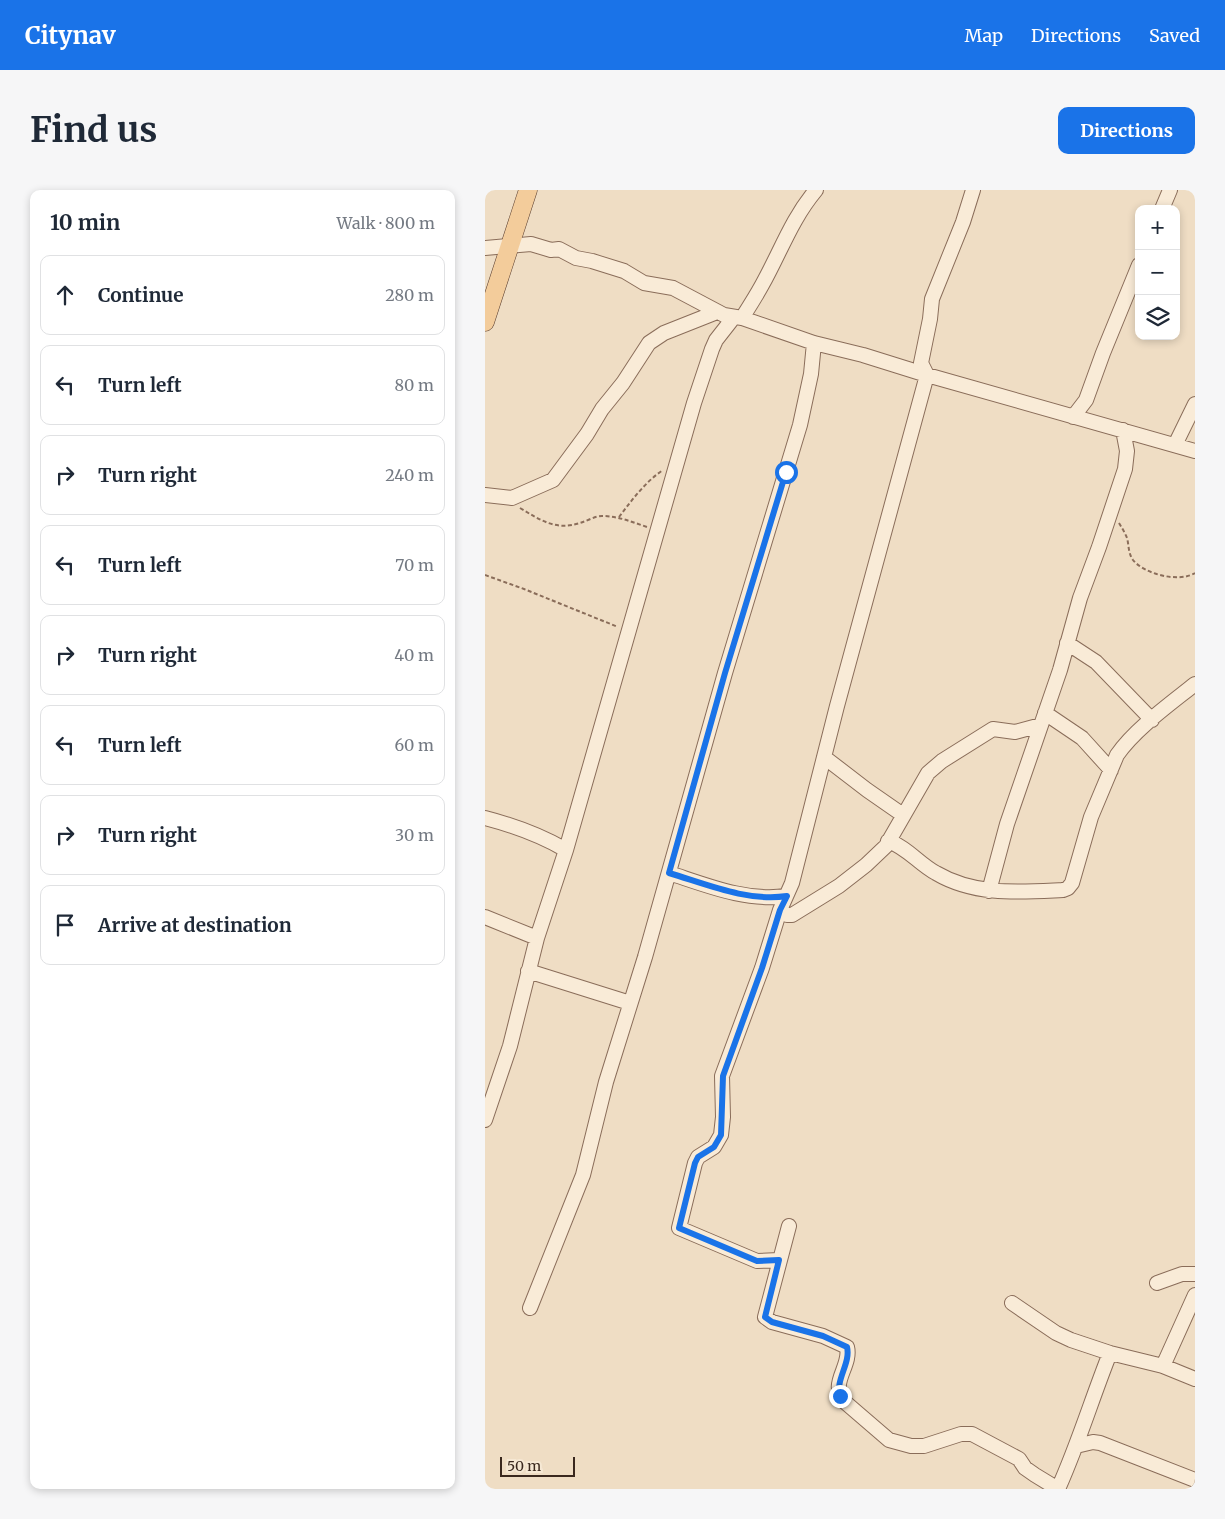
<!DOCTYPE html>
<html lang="en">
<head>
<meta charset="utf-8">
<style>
	:root { --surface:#fff; --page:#f6f6f7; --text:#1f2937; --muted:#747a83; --line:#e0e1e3; --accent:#1a73e8 }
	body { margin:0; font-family:Merriweather,serif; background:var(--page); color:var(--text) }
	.controls { position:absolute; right:15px; top:15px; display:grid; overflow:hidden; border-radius:10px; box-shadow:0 2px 8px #0003 }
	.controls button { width:45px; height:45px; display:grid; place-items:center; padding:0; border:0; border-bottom:1px solid var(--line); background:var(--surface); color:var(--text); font:25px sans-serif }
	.scale { position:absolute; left:15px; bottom:12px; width:75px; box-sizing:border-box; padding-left:5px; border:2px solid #3a281e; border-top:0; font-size:14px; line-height:18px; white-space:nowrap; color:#3a281e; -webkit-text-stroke:4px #f6e8d4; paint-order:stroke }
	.stop { position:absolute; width:15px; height:15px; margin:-11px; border:4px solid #1a73e8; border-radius:50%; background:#fff }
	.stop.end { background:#1a73e8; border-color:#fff; box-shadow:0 1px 5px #0008 }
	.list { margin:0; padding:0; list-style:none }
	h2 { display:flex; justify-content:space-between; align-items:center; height:65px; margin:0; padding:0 20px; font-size:21px }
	h2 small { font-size:16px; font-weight:400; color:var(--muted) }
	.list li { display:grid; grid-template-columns:32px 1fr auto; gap:15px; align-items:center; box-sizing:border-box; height:80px; margin:0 10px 10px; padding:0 10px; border:1px solid var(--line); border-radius:10px }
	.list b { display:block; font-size:19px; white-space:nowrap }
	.list em { font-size:16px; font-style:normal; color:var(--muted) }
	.icon { flex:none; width:28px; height:28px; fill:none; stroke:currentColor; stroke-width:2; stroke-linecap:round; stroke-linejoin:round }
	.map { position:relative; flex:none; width:710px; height:1299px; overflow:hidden; border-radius:10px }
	header { display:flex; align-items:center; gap:30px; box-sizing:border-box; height:70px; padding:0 25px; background:var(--accent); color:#fff }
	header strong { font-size:24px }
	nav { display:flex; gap:28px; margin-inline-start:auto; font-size:18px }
	.intro { display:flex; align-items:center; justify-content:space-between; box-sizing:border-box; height:120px; padding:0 30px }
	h1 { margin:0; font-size:35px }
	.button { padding:12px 22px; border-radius:10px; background:var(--accent); color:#fff; font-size:18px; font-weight:700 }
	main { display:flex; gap:30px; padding:0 30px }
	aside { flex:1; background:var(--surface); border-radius:10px; box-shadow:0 2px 8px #0003 }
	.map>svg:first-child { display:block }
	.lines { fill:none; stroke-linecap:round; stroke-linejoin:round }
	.minor-casing { stroke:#8a6d5a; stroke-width:16 }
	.major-casing { stroke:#583c2e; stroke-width:19 }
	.path { stroke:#8a6d5a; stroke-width:2; stroke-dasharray:4 2.5; stroke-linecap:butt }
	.minor { stroke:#f9ebd7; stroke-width:14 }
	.major { stroke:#f3cc9b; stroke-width:18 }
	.route { stroke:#1a73e8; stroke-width:6 }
</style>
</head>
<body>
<header>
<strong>Citynav</strong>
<nav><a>Map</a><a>Directions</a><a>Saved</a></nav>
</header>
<div class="intro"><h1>Find us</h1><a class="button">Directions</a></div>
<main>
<aside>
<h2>10 min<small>Walk · 800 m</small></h2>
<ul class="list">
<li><svg class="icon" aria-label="ahead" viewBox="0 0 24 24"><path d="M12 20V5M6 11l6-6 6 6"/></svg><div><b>Continue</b></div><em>280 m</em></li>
<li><svg class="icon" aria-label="left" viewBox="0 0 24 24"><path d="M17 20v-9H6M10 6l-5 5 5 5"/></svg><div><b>Turn left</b></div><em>80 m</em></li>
<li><svg class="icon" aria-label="right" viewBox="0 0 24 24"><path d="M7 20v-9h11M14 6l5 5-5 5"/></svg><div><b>Turn right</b></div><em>240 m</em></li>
<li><svg class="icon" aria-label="left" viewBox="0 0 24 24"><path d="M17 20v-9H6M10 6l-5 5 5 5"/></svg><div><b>Turn left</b></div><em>70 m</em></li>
<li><svg class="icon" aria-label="right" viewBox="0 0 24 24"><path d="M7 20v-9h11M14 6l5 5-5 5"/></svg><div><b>Turn right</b></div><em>40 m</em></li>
<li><svg class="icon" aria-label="left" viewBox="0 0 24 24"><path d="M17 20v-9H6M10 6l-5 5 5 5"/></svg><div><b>Turn left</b></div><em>60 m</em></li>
<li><svg class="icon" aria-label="right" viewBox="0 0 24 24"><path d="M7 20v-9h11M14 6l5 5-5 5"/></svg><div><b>Turn right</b></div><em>30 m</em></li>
<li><svg class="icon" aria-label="arrive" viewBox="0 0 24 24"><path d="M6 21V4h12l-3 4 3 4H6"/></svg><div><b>Arrive at destination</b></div></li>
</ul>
</aside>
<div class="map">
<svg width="710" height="1299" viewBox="0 0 710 1299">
	<rect width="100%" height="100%" fill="#efddc4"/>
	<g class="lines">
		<g class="minor-casing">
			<path id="minor" d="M677 19 685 0
				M0 58 46 54 66 60 74 59 91 68 107 71 139 81 159 93 188 98 239 125 257 128 329 153 378 165 442 185 710 261
				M257 128C264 117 271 106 277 95 296 61 306 30 331 0
				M588 227 601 210 618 163 654 75
				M690 255 710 214
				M0 305 27 308 68 290 102 244 117 219 138 193 164 153 179 143 232 122
				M582 453 611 472 667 530
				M560 523 597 548 626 580
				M339 567 382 600 418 625
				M0 628C27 635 57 646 81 660
				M403 651C422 657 434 674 451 683 490 706 534 702 578 700L583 698 587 693 606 627 632 565C650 539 685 514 710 494
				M184 683C221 695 262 712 301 706
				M504 701 522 634 575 480 595 408 614 357 640 279 642 261 638 240
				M295 720 302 725H307L354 696 381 675 401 656 443 583 457 571 508 539 530 542 556 535
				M0 727 52 748
				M43 781 145 813
				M0 930 25 856 52 748 81 660 209 213 227 159 231 150 249 127
				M304 1036 280 1127 287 1132 338 1146 362 1157C367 1177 342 1194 361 1213L404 1250 426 1256H439L476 1244H487L534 1269 540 1278 550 1285 573 1299
				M294 1070 272 1071 194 1038 210 973 213 967 229 957 236 945 238 927 237 886 277 778 295 720 307 693 352 516 442 185 436 173 445 129 447 109 478 32 488 0
				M672 1093 697 1084H710
				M527 1113 571 1143 586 1150 625 1163 678 1176 710 1189
				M45 1118 98 985 121 892 160 767 240 483 315 235 326 184 329 153
				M678 1176 710 1105
				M591 1256 608 1252 615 1253 710 1290
				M573 1299C593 1255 607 1208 625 1163"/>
		</g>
		<g class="major-casing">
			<path id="major" d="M0 132 43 0"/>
		</g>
		<path class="path" d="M35 318C55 330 71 341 95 333 102 331 110 326 117 326 133 326 147 332 162 337
			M134 327C147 310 160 292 178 280
			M634 333C637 338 640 343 642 348 644 355 643 363 648 370 659 384 694 393 710 383
			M0 385 39 399 133 437"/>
		<use href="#minor" class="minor"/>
		<use href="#major" class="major"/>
	</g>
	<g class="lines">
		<path class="route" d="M301 282 240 483 184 683C221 694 262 712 302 706L295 720 277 778 238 886 236 945 229 957 213 967 210 973 194 1038 272 1071 294 1070 280 1127 287 1132 338 1146 362 1157C366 1173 350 1190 355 1206"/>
	</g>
</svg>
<div class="controls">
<button>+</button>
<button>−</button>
<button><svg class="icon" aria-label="layers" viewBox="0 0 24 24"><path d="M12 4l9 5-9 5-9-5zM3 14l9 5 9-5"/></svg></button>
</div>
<div class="scale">50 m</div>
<div class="stop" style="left:301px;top:282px"></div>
<div class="stop end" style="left:355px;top:1206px"></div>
</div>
</main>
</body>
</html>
